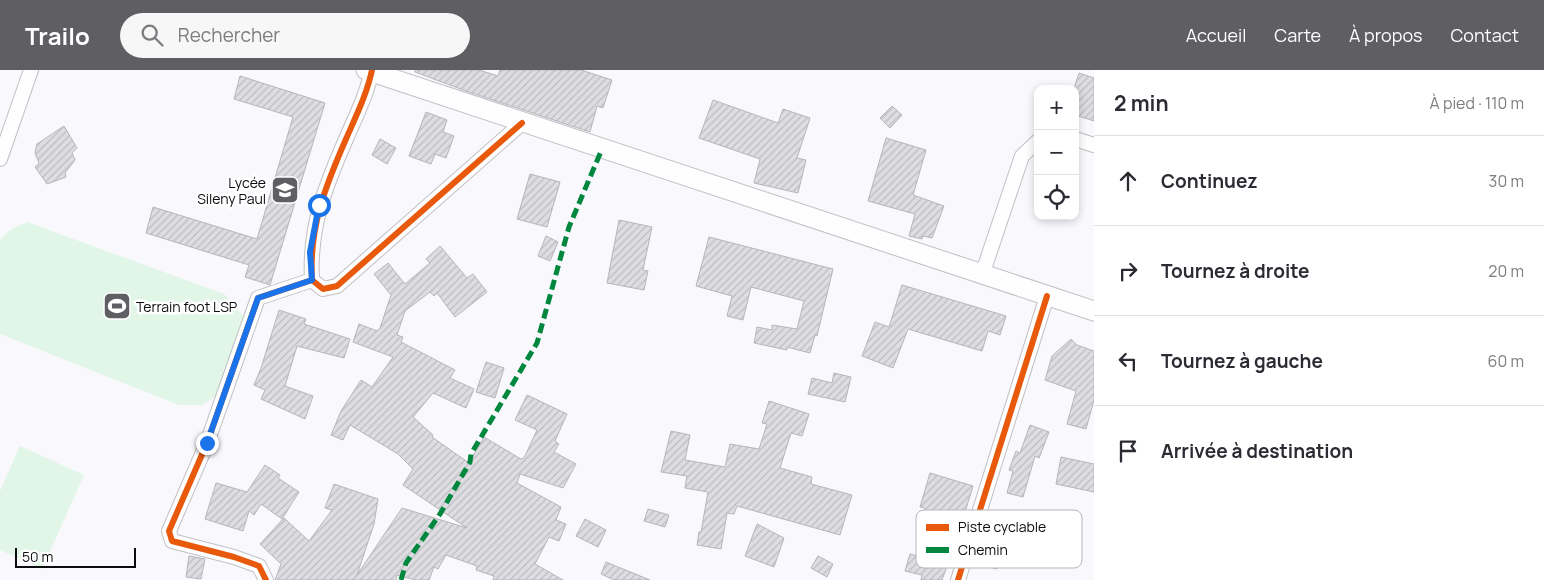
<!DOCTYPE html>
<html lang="fr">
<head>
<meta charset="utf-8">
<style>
	:root { --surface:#fff; --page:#f7f7f7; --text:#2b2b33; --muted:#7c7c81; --line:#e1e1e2; --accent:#5e5e63 }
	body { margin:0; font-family:Manrope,sans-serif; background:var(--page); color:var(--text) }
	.controls { position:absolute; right:15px; top:15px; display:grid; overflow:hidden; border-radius:10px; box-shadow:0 2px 8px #0003 }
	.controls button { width:45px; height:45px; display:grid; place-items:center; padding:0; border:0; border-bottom:1px solid var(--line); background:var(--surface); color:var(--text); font:25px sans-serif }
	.scale { position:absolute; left:15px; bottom:12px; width:121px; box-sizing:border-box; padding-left:5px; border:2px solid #0b0b10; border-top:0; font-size:14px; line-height:18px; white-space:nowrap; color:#0b0b10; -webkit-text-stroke:4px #fff; paint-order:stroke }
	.stop { position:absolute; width:15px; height:15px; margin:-11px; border:4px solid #1a73e8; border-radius:50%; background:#fff }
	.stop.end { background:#1a73e8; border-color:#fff; box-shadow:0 1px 5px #0008 }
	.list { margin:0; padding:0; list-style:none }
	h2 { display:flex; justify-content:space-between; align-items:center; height:65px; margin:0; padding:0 20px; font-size:21px }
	h2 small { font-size:16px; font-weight:400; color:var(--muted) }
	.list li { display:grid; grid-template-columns:32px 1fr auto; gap:15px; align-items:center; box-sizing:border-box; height:90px; padding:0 20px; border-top:1px solid var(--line) }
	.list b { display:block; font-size:19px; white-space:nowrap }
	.list em { font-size:16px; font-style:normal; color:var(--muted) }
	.icon { flex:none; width:28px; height:28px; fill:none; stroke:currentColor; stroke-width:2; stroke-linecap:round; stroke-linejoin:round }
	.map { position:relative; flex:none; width:1094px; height:510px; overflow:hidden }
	header { display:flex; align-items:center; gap:30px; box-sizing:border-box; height:70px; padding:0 25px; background:var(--accent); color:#fff }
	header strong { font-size:24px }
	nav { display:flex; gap:28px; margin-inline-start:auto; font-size:18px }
	.search { width:350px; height:45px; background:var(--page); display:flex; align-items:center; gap:12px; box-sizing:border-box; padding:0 18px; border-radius:28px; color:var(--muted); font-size:19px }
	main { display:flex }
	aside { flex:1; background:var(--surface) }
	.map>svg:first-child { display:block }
	.grass { fill:#e1f6e7 }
	.building { fill:url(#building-hatch); stroke:#b6b5ba }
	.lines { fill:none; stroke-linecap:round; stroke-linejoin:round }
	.street-casing { stroke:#c1c0c5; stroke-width:16 }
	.secondary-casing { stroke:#c1c0c5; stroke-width:21 }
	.street { stroke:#fefeff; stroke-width:14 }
	.secondary { stroke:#fefeff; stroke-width:19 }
	.quiet { stroke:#00873e; stroke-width:5; stroke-dasharray:10 5; stroke-linecap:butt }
	.cycleway-casing { stroke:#fff; stroke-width:9 }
	.cycleway { stroke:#e8590c; stroke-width:6 }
	.route { stroke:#1a73e8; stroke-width:6 }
	.labels { text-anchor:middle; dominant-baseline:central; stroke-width:5; stroke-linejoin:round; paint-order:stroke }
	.poi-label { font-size:14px; fill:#0b0b10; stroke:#fff; text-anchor:end }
	.key { fill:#fff; stroke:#b6b6b7; stroke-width:1 }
	.key-label { font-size:14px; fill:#0b0b10 }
</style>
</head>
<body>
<header>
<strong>Trailo</strong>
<div class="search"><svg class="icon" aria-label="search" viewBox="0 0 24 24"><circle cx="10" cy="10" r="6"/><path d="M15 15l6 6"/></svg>Rechercher</div>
<nav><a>Accueil</a><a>Carte</a><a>À propos</a><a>Contact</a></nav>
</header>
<main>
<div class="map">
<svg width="1094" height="510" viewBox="0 0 1094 510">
	<defs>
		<pattern id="building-hatch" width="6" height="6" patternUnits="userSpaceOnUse" patternTransform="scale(1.25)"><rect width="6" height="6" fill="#dedde2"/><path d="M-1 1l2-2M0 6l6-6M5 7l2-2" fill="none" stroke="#bdbcc1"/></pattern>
	</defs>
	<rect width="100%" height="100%" fill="#f9f8fd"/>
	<path class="grass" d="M27 152 224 224 245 248 225 320 202 335H179L0 264V170L10 160Z
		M20 376 84 405 42 499 0 480V421Z"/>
	<path class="building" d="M415 0H479L498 6 500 0H581L612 10 603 38 597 36 590 62 466 21 415 2Z
		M1079 3 1094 8V51L1075 45V15Z
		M240 6 325 33 270 215 245 207 249 195 146 163 153 137 257 169 293 47 234 29Z
		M713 30 778 53 783 39 810 48 797 88 806 90 798 123 754 113 760 89 699 68Z
		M892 36 902 45 890 58 880 48Z
		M426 42 447 50 443 62 454 66 446 88 435 84 431 94 409 86Z
		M64 56 77 78 72 83 75 90 65 103 66 107 47 114 35 97 39 93 35 83 36 78 37 74Z
		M886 68 926 80 913 125 944 136 932 168 923 166 922 169 909 166 915 144 868 131Z
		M380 69 396 78 387 94 372 85Z
		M530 104 560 112 547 157 517 149Z
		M619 150 652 157 643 200 648 201 644 220 607 213Z
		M546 166 558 172 550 191 538 186Z
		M709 167 833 199 817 266 815 265 810 283 787 277V280L754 273 757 257 772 260V255L797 259 804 231 751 217 743 250 727 246 732 226 696 216Z
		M440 176 467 208 473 204 487 222 455 247 437 223 434 226 430 222 405 241 397 265 403 267 401 272 455 300 450 308 474 319 466 338 433 323 413 347 433 365 432 367 469 393 484 367 521 389 524 388 537 360 515 350 527 325 567 344 555 371 559 374 554 382 576 394 563 418 520 404 517 413 561 437 556 450 566 454 559 471 549 467 535 494 563 510H493L494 506 476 500 477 496 446 485 438 499 434 497 429 510H415L397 505 396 510H275L281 494 260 474 284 448 309 471 332 440 325 438 334 414 378 429 374 454 357 505 402 438 467 458 403 415 413 399 398 384 350 355 343 370 331 365 341 341 361 310 372 317 393 287 353 272 359 254 377 261 380 258 391 225 374 204 388 193 405 214 430 193 426 189Z
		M902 215 1006 246 1000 265 988 261 982 281 908 259 893 298 862 286 875 252 889 257Z
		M279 240 306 249 304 254 350 269 344 288 297 276 285 316 313 326 305 349 261 329 265 320 254 315 261 298Z
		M1071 269 1077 275 1094 281V330L1086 359 1067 354 1076 321 1045 310 1052 286Z
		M486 292 504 298 495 328 476 322Z
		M834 303 851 307 845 332 808 324 812 308 832 313Z
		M769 331 809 344 802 366 791 363 780 398 812 407 811 414 852 425 840 465 737 436 734 444 727 443 721 479 697 475 699 462H701L708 422 685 418 687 406 661 402 671 361 690 365 685 390 725 397 730 374 759 379 767 354 762 353Z
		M1030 355 1049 362 1039 388 1035 386 1023 427 1007 423 1013 401 1009 400 1016 381 1020 383Z
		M1061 387 1094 394V422L1056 414Z
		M265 395 280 405 278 408 299 422 282 449 261 434 254 445 249 441 243 461 205 449 216 413 247 422Z
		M930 403 973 416 963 449 941 443 937 471 954 477 942 510H921L922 505 905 501 910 484 917 486 925 438 920 437Z
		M648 439 669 445 665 457 644 451Z
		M585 449 606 460 598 477 576 466Z
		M757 454 784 468 774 497 745 486Z
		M990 476 1002 479 997 499 985 496Z
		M189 486 205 489 201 509 186 507Z
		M818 486 833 494 827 507 811 498Z
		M606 492 650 510H614L601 504Z"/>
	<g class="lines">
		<g class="street-casing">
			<path id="street" d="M372 0C367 24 356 46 346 69 325 117 309 157 312 210L323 219 337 216 522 53
				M1075 69 1094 75
				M0 89 31 0
				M982 205 1022 86 1038 71
				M266 510 259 496 234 487 172 471 169 461 207 373 258 228 312 210
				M958 510 1047 226"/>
		</g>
		<g class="secondary-casing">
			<path id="secondary" d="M366 0 1094 241"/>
		</g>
		<use href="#street" class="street"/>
		<use href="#secondary" class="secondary"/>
		<path class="quiet" d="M401 510 406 493 440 444 470 392 471 384 537 273 569 157 602 79"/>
		<g class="cycleway-casing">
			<path id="cycleway" d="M372 0C367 24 356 46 346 69 325 117 309 157 312 210L323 219 337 216 522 53
				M266 510 259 496 234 487 172 471 169 461 207 373 258 228 312 210
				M958 510 1047 226"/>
		</g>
		<use href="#cycleway" class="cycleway"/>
	</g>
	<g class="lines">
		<path class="route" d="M207 373 258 228 312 210 310 182 319 135"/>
	</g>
	<defs>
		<g id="school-square" transform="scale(1.4375)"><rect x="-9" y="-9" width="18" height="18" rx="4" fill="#5e5e63" stroke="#fff"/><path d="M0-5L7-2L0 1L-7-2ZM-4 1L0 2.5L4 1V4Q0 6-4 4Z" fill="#fff"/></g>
		<g id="stadium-square" transform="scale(1.4375)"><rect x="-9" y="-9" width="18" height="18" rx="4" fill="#5e5e63" stroke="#fff"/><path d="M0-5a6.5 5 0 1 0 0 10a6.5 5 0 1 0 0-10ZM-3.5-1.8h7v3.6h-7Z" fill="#fff"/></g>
	</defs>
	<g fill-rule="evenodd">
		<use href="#school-square" x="285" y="120"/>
		<use href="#stadium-square" x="117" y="236"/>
	</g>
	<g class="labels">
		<g class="poi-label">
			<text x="266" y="112">Lycée<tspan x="266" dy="16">Sileny Paul</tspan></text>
			<text x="136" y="236" text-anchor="start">Terrain foot LSP</text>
		</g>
	</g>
	<rect x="916" y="440" width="166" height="58" rx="8" class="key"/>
	<rect x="926" y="454" width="23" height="7" fill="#e8590c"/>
	<rect x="926" y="477" width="23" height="6" fill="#00873e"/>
	<g class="key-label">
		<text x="958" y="462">Piste cyclable</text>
		<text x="958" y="485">Chemin</text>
	</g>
</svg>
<div class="controls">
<button>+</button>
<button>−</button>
<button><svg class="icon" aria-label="locate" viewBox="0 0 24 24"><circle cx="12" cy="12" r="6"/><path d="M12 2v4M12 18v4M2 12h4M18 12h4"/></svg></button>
</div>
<div class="scale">50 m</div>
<div class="stop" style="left:319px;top:135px"></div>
<div class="stop end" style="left:207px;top:373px"></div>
</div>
<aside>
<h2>2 min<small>À pied · 110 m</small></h2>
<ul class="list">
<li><svg class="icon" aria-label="ahead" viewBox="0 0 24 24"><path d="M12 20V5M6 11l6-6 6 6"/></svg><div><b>Continuez</b></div><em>30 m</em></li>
<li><svg class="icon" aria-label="right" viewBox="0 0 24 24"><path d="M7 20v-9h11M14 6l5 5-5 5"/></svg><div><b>Tournez à droite</b></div><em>20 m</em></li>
<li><svg class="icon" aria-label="left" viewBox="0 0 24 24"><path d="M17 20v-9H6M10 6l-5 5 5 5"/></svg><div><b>Tournez à gauche</b></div><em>60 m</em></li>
<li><svg class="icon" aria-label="arrive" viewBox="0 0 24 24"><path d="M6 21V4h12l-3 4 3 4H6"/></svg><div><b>Arrivée à destination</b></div></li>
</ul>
</aside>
</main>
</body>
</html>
